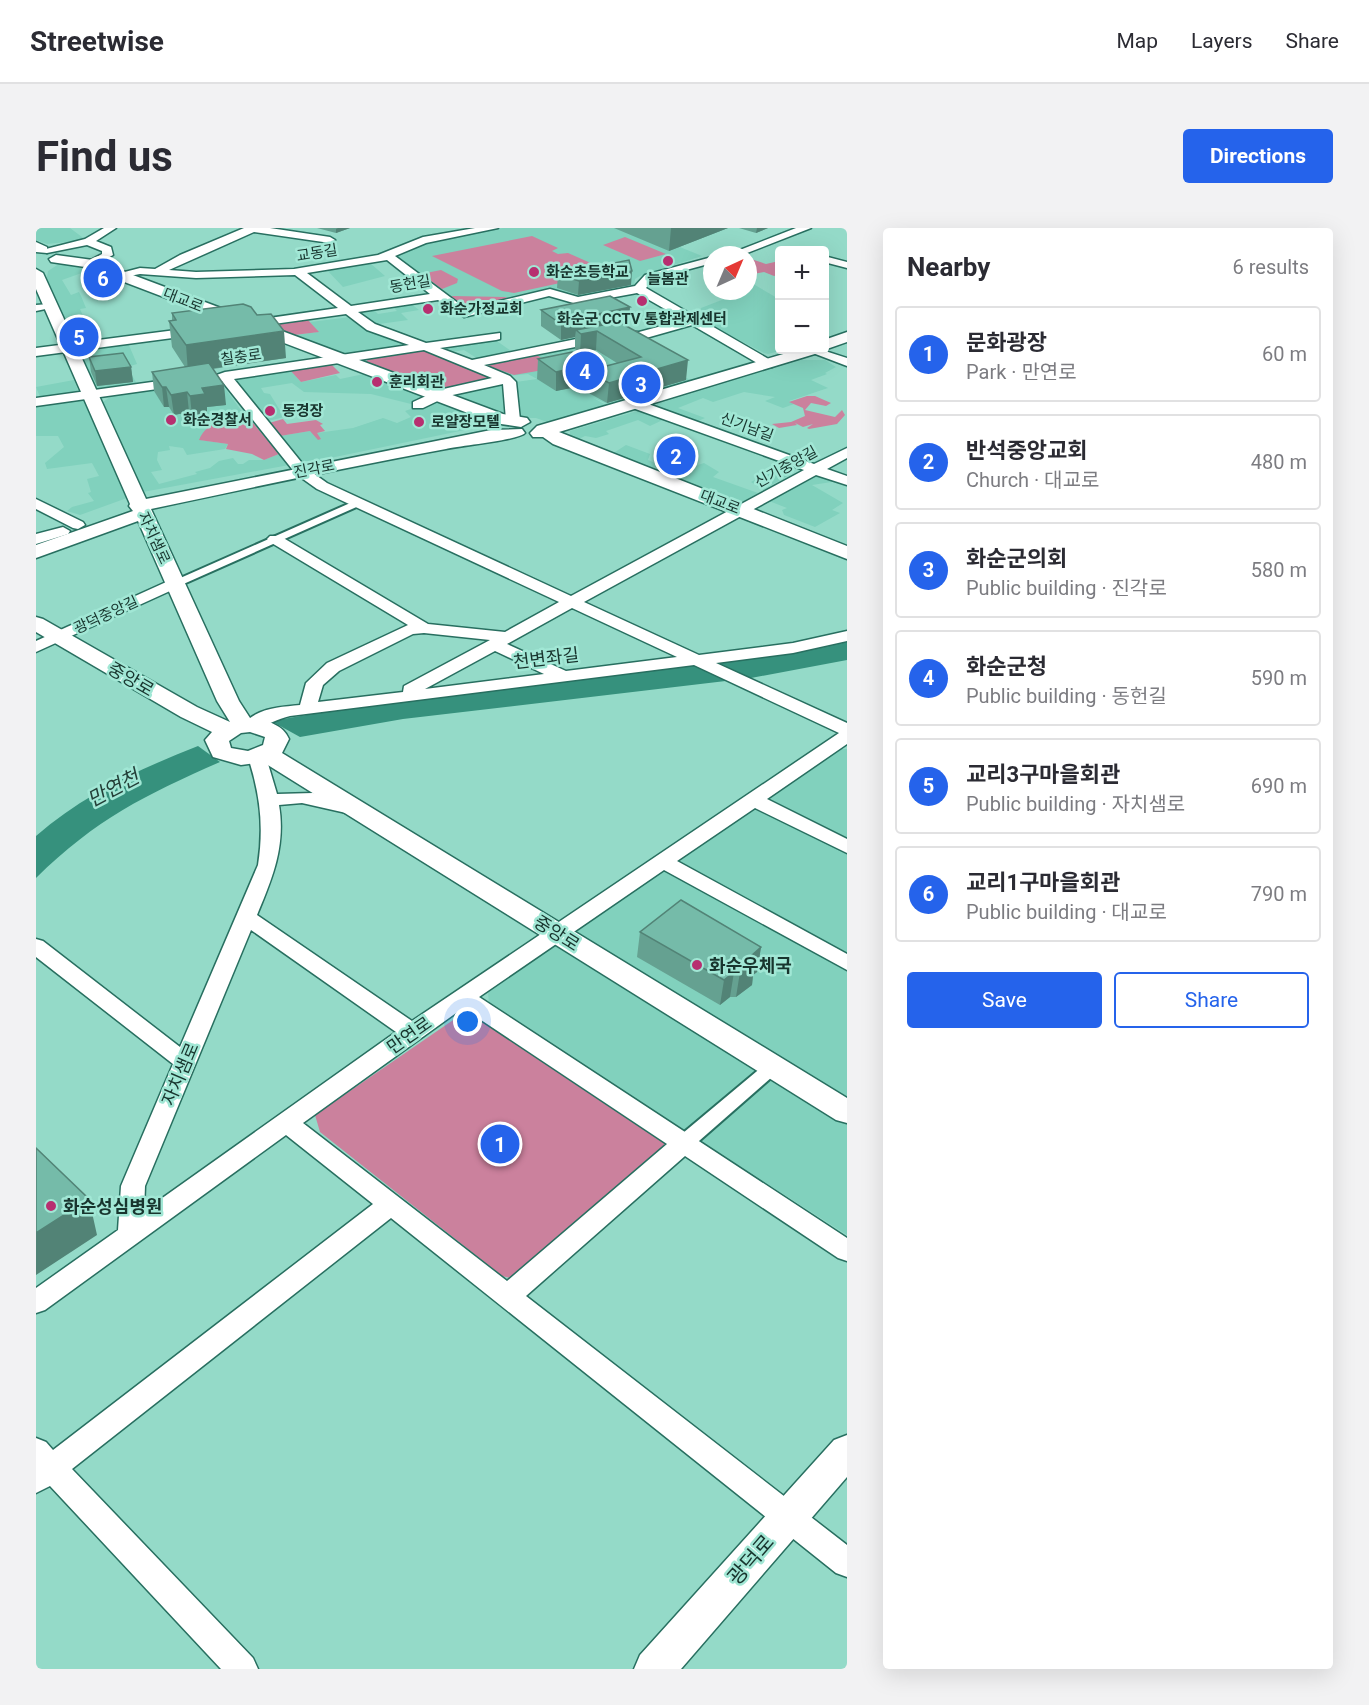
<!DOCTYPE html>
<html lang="en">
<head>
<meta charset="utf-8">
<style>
	:root { --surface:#fff; --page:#f2f2f3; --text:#2b2b33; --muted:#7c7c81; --line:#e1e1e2; --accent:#2563eb }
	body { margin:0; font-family:Roboto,"Noto Sans KR",sans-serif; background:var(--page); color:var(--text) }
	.controls { position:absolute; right:18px; top:18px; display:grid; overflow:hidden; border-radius:6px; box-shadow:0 6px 24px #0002 }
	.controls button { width:54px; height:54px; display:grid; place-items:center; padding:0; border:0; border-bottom:2px solid var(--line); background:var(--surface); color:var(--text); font:30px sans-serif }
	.compass { position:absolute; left:667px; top:18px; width:54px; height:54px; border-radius:50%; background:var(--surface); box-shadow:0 6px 24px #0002; rotate:44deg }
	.you { position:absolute; left:432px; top:794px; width:21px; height:21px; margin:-15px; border:4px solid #fff; border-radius:50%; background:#1a73e8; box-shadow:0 0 0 9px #1a73e833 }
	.badge { display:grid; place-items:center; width:39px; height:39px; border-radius:50%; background:var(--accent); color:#fff; font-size:20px; font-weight:700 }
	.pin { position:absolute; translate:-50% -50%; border:3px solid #fff; box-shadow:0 2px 6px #0006 }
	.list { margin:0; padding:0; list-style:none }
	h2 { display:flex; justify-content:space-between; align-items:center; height:78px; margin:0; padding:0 24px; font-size:26px }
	h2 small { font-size:20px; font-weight:400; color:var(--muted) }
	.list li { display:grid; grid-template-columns:39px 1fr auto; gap:18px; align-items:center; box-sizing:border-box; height:96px; margin:0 12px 12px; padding:0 12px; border:2px solid var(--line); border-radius:6px }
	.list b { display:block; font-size:22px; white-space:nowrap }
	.list p { margin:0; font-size:20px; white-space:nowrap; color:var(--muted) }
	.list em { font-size:20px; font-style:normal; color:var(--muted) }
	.actions { display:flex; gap:12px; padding:18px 24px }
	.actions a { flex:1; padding:14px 0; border:2px solid var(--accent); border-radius:6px; text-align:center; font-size:21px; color:var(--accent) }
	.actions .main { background:var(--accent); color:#fff }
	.map { position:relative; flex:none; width:811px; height:1441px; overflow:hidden; border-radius:6px }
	header { display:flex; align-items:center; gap:36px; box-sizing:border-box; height:84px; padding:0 30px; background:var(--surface); border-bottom:2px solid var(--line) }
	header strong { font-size:28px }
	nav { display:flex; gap:33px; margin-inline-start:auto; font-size:21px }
	.intro { display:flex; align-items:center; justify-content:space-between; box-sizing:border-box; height:144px; padding:0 36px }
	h1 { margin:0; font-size:42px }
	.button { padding:15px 27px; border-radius:6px; background:var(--accent); color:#fff; font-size:21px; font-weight:700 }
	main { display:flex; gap:36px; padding:0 36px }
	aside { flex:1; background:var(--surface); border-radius:6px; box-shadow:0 6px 24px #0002 }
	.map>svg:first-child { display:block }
	.built { fill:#81d1bd }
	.green { fill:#cb819d }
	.water { fill:#36917d }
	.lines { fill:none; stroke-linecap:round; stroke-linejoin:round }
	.pedestrian-casing { stroke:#286f60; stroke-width:4 }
	.minor-casing { stroke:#286f60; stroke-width:3 }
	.tertiary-casing { stroke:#286f60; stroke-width:3 }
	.pedestrian { fill:#fff; fill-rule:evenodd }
	.minor { fill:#fff; fill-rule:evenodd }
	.tertiary { fill:#fff; fill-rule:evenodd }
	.wall { fill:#65a191 }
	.shaded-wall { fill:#528376 }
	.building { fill:#75bba9; stroke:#528376; stroke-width:1.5 }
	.poi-dot { fill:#b72f70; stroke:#a1e7d5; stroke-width:2 }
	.labels { text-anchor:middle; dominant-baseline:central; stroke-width:5; stroke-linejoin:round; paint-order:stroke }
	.far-street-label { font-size:15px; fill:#18352e; stroke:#a1e7d5 }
	.far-poi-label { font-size:15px; font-weight:bold; fill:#18352e; stroke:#a1e7d5; text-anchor:start }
	.street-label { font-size:18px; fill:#18352e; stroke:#a1e7d5 }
	.poi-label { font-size:18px; font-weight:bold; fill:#18352e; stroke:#a1e7d5; text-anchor:start }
	.water-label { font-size:20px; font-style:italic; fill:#233f38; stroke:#a1e7d5 }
	.near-street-label { font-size:21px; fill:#18352e; stroke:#a1e7d5 }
</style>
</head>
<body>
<header>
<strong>Streetwise</strong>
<nav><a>Map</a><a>Layers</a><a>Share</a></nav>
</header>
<div class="intro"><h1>Find us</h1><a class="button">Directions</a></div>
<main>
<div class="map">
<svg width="811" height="1441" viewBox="0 0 811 1441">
	<rect width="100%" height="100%" fill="#94dac8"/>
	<path class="built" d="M0 0H34L50 12 11 16 0 12Z
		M467 0H597L666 28 604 48 599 51 598 59 543 71 519 63 428 81 360 31 364 26 392 13Z
		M334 35 349 48 307 59 290 41Z
		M23 36H38L54 42 26 52 35 67 43 64 45 68 50 80 44 81 59 115 39 117 10 54 12 43Z
		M712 53 743 71 744 122H747L732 126 728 125 678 99 677 94 670 89 662 88 665 80 696 68 693 63H712Z
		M374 75 383 82 365 85 372 92 336 97 320 84 337 81 342 86 361 83 356 78Z
		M315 89 327 99 377 119 303 126 258 107 282 104 274 94Z
		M581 109 654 152 571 176 556 169 570 177 511 194 500 190H481L480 154 501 151 492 146 472 148 449 138Z
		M458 111 478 125 445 133 428 122 410 125 401 120Z
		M92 115 101 136 91 139 101 156 68 161 60 159 42 124Z
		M765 132H789L800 139 789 145 791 146 775 152 792 160 753 173 758 176 747 180 729 173 739 169 708 164 677 174 667 170 642 180 669 190 660 194 621 180V176Z
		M252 140 265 154 300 147 304 151 328 146 340 148 452 191 448 198 275 234 264 233 244 208 274 203 281 205 317 200 347 190 361 195 375 189 369 183 383 178 335 166 268 164 256 155 225 160 228 165 234 166 248 189 229 194 196 150Z
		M38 152 42 162 39 164 4 169 0 159Z
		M161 154 188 159 210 189 179 194 164 212 192 216 189 221 151 227 147 220 133 218 134 222 122 224 121 232 126 242 115 244 123 256 161 246 159 244 174 240 183 233 197 230 202 236H207L213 232H228L243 226 253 237 107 264 67 174 77 167Z
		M462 155 470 156 471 184 464 186 414 167Z
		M38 171 52 173 91 270 44 287 31 283 36 279 58 273 52 265 55 264 51 251 63 248 56 235 11 241 9 235 28 219 22 208H0V177Z
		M608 181 631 190 614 198 602 192 570 203 573 206 560 210 549 208 541 212 534 209V203Z
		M590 217 614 226 612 232 640 244 668 235 683 244 677 249 722 265 708 273 699 272 576 226Z
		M741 240 755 246 727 262 715 254Z
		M785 246 802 253 776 257 807 275 796 282 804 285 779 299 748 287 746 282 751 280 733 273 775 247Z
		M804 521H811V1007L453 776 452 764Z"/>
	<path class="green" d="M496 8 522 20 516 23 522 26 532 25 575 44 478 65 466 63 396 28Z
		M589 9 630 26 604 33 567 17Z
		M712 30 730 36 743 33V47L738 48 728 44 712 47Z
		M405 42 422 51 421 55 406 61 385 46Z
		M417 68 469 69 474 71 435 81H428L413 69Z
		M272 92 283 104 258 107 237 99 240 96Z
		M383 122 393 123 456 150 402 163 330 134 333 130Z
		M499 126 510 133 545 126 548 128 519 140 478 147 452 138 453 135Z
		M294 135 304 145 265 154 253 141Z
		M771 168H779L795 175 790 178 775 175 769 182 799 189 806 182 809 187 801 196 773 201 771 200 777 196 767 199 759 195 761 197 743 200 736 196 755 194 769 188 767 180 753 174Z
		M212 189 243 226 228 232 216 226 190 221 192 216 163 212C172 191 193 192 212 189Z
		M247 191 251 196 280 192 287 196 284 197 289 203 281 205 285 211 282 212 274 203 244 208 233 195Z
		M423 788 451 789 628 908 629 923 478 1051 466 1048 284 904 279 887Z"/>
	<path class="water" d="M811 414V432L715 450 367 491 264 509 235 493 330 477 775 422Z
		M162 518 184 534C109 567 60 591 0 650V608C48 566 104 541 162 518Z"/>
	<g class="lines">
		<g class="pedestrian-casing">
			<path id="pedestrian" d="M321 272 325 273V277L143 358H135L133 355Z
				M738 832 744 834 747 838 744 842 655 920H641L639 915 641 910 732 834Z"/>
		</g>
		<g class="minor-casing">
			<path id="minor" d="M68 0H80L60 13 75 19 77 27 59 37 49 35 66 26V23L51 17 11 25 6 22 49 11Z
				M208 0H234L294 9 299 12 294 15 218 4 133 42 160 44 258 41 342 27 387 9 439 0H462L390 15 359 28 430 81 514 61 542 69 599 58 609 47 676 29V35L617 51 610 60 736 133V139H728L656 97 603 112 580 111 448 137 474 148 480 154 484 192 477 196 470 192 467 156 412 168 387 180H377V174L403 162 456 150 388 122 198 151 270 240 291 255 535 368 768 242 594 179V173H604L778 236 811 220V230L791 241 811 248V257L780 247 548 374 663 427 757 415 811 403V413L757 425 680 435 811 495V516L731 571 811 611V625L719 580 641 633 811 726V742L628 642 443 769 811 1010V1033L802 1030 649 928 490 1068 811 1317V1349L800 1345 355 990 36 1241 217 1430 222 1441H185L14 1258 0 1265V1210L10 1214 17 1222 337 976 250 907 9 1082 0 1085V1060L82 1002 85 958 137 836 0 729V711L7 713 144 819 222 637C228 598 224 566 212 529L221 524 230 529 241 566 277 565 326 577 328 581 319 587 266 575 243 577C250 618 236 651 221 687L376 793 803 505 658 437 254 488C239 491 221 504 210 501L207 497C220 480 244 479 264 477L270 455 291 435 372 397 234 314 231 311 234 308H244L392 396 469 404 523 374 281 261 260 246 186 153 178 154 172 150 189 144 373 117 331 102 310 86 208 100V94L212 93 302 80 259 47 160 50 104 46 83 50 77 47 104 40 119 41 144 27ZM351 32 394 66 315 78 271 45ZM601 65 648 92 603 104 580 103 436 132 404 120 460 112 464 111V105L390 115 339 96 322 84 402 72 428 89 513 68 541 76ZM536 380 641 429 530 443 471 416ZM388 405 454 412 368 458 367 464 282 474 287 457 303 443 377 406ZM459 423 508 446 389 461ZM215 702 360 804 108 983 109 958ZM427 780 631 916 471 1053 267 895Z
				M760 0H775L706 27H691Z
				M788 28 811 34V40L788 34Z
				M0 77 13 76 19 79 0 83Z
				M163 99 167 100V106L0 128V120Z
				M769 122H786L811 130V138Z
				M145 150 151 154 150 157 0 178V170Z
				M0 271 47 294 49 297 42 301 37 300 0 281Z
				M27 299 34 303 32 306 0 316V306Z
				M139 350 145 352 147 355 145 358 0 424V413Z"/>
		</g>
		<g class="tertiary-casing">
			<path id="tertiary" d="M0 14 11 19V25L0 24Z
				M20 27 57 32 467 186 491 190 494 194 485 199 458 195 49 39 15 34 13 31Z
				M0 41 7 45 110 271 455 202 486 201 489 205C484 212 423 218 410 221 311 239 213 260 115 281L203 473 214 490C229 492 247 496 253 511L246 525 811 870V895L800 892 227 534 205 537 177 529 169 512 176 504 145 489 0 404V389L7 391 161 479 194 494 181 473 102 293 0 330V317L97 283 93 278 94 276 0 61ZM214 504 229 509 227 517 212 523 195 520 193 513 205 505Z
				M811 104V114L788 122H787L788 112Z
				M761 122H784L782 125 523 204 811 318V331L517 216 507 209H497L494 205 501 198Z
				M811 1207V1249L645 1441H598L604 1427 798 1212Z"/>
		</g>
		<use href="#pedestrian" class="pedestrian"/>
		<use href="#minor" class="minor"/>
		<use href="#tertiary" class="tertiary"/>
	</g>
	<path class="wall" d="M281 0H314L300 5Z
		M578 0H692L633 23Z
		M703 0H732L720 5Z
		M522 46 595 57 542 67 521 60Z
		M594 79 592 94 586 96 650 152 571 175 549 163 550 157 520 163 501 151 502 131 555 136 554 142 581 135 560 122 544 125 539 121V109L525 112 505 98V82Z
		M136 85 250 130 177 141 190 177 171 179V186L156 188 153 184 138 187 133 179H128L118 163 116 144 149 139 136 119 133 93 136 92Z
		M53 129 95 139 97 154 61 158 55 144Z
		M604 704 725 719 721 744 717 747 716 757 700 769H694L684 777 601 729Z"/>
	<path class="shaded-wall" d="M302 0H314L300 5V1Z
		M635 0H692L633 23Z
		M721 0H732L720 5Z
		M596 43 595 57 542 67 543 53Z
		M594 79 592 94 565 100 561 103 560 122 544 125 545 106 540 102 539 109 525 112V96L562 86Z
		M248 103 250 130 152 144 150 117Z
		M652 132 650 152 571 175 573 155Z
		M555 136 554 145 551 143 550 157 520 163V144Z
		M95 139 97 154 61 158 59 143Z
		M188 157 190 177 171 179V186L156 188 154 168 166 160Z
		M126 159H130L133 179H128Z
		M151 164 153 184 138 187 135 167Z
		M725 719 721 744 717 747 716 757 700 769 704 744 716 727Z
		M698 744 694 769 684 777 688 752Z
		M53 971 61 1007 0 1047V1005Z"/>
	<path class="building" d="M593 32 596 43 543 53 522 46Z
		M574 68 594 79 562 86 566 88 525 96 505 82Z
		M207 76 215 79 221 87 235 86 248 103 150 117 133 93 140 92 136 85Z
		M583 94 652 132 573 155 551 143 605 129 561 103 545 106 540 102Z
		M536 124 555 136 520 144 502 131Z
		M87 125 95 139 59 143 53 129Z
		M173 135 188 157 166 160 169 166 154 168 151 164 135 167 130 159H126L116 144Z
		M645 672 725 719 716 727 720 732 704 744H698L688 752 604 704Z
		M0 920 53 971 0 1005Z"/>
	<g class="poi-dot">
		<circle cx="632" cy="33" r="6"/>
		<circle cx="498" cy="44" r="6"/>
		<circle cx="606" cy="73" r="6"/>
		<circle cx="392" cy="81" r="6"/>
		<circle cx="341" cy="154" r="6"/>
		<circle cx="234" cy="183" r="6"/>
		<circle cx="135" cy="192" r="6"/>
		<circle cx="383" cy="194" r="6"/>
		<circle cx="661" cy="737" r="6"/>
		<circle cx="15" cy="978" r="6"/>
	</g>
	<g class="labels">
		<g class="far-street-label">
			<text transform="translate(281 25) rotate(-9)">교동길</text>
			<text transform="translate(374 56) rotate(-10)">동헌길</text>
			<text transform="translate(147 72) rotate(21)">대교로</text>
			<text transform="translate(205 129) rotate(-8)">칠충로</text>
			<text transform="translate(711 199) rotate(20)">신기남길</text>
			<text transform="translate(750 239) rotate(-29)">신기중앙길</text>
			<text transform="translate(278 241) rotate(-11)">진각로</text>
			<text transform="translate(684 274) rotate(21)">대교로</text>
			<text transform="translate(118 310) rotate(65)">자치샘로</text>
			<text transform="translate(70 387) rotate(-25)">광덕중앙길</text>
		</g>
		<g class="far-poi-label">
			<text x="510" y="44">화순초등학교</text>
			<text x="632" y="51" text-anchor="middle">늘봄관</text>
			<text x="404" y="81">화순가정교회</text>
			<text x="606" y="91" text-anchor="middle">화순군 CCTV 통합관제센터</text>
			<text x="353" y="154">훈리회관</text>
			<text x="246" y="183">동경장</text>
			<text x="147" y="192">화순경찰서</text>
			<text x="395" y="194">로얄장모텔</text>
		</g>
		<g class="street-label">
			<text transform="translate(510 430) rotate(-7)">천변좌길</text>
			<text transform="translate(95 451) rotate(30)">중앙로</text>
			<text transform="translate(521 705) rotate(32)">중앙로</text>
			<text transform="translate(373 807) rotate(-35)">만연로</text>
			<text transform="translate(144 846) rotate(-67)">자치샘로</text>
		</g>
		<g class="poi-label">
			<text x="673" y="737">화순우체국</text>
			<text x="27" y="978">화순성심병원</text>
		</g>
		<g class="water-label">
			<text transform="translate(77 560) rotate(-28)">만연천</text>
		</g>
		<g class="near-street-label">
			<text transform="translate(715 1332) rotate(-49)">광덕로</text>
		</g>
	</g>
</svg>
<div class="controls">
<button>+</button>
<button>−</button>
</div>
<svg class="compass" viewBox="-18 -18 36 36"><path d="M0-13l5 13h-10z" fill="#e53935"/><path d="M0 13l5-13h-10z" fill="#7c7c81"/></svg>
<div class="you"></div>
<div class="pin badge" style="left:464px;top:916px">1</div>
<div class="pin badge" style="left:640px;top:228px">2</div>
<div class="pin badge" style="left:605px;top:156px">3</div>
<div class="pin badge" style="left:549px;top:143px">4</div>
<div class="pin badge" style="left:43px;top:109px">5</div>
<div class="pin badge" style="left:67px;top:50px">6</div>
</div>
<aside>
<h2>Nearby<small>6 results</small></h2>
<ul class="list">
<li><span class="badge">1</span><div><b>문화광장</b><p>Park · 만연로</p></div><em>60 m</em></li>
<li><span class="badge">2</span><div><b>반석중앙교회</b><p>Church · 대교로</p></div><em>480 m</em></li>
<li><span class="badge">3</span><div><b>화순군의회</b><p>Public building · 진각로</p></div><em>580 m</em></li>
<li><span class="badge">4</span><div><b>화순군청</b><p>Public building · 동헌길</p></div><em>590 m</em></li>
<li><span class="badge">5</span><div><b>교리3구마을회관</b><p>Public building · 자치샘로</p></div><em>690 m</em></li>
<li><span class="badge">6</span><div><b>교리1구마을회관</b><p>Public building · 대교로</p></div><em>790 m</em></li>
</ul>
<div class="actions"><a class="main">Save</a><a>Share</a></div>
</aside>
</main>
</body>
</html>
